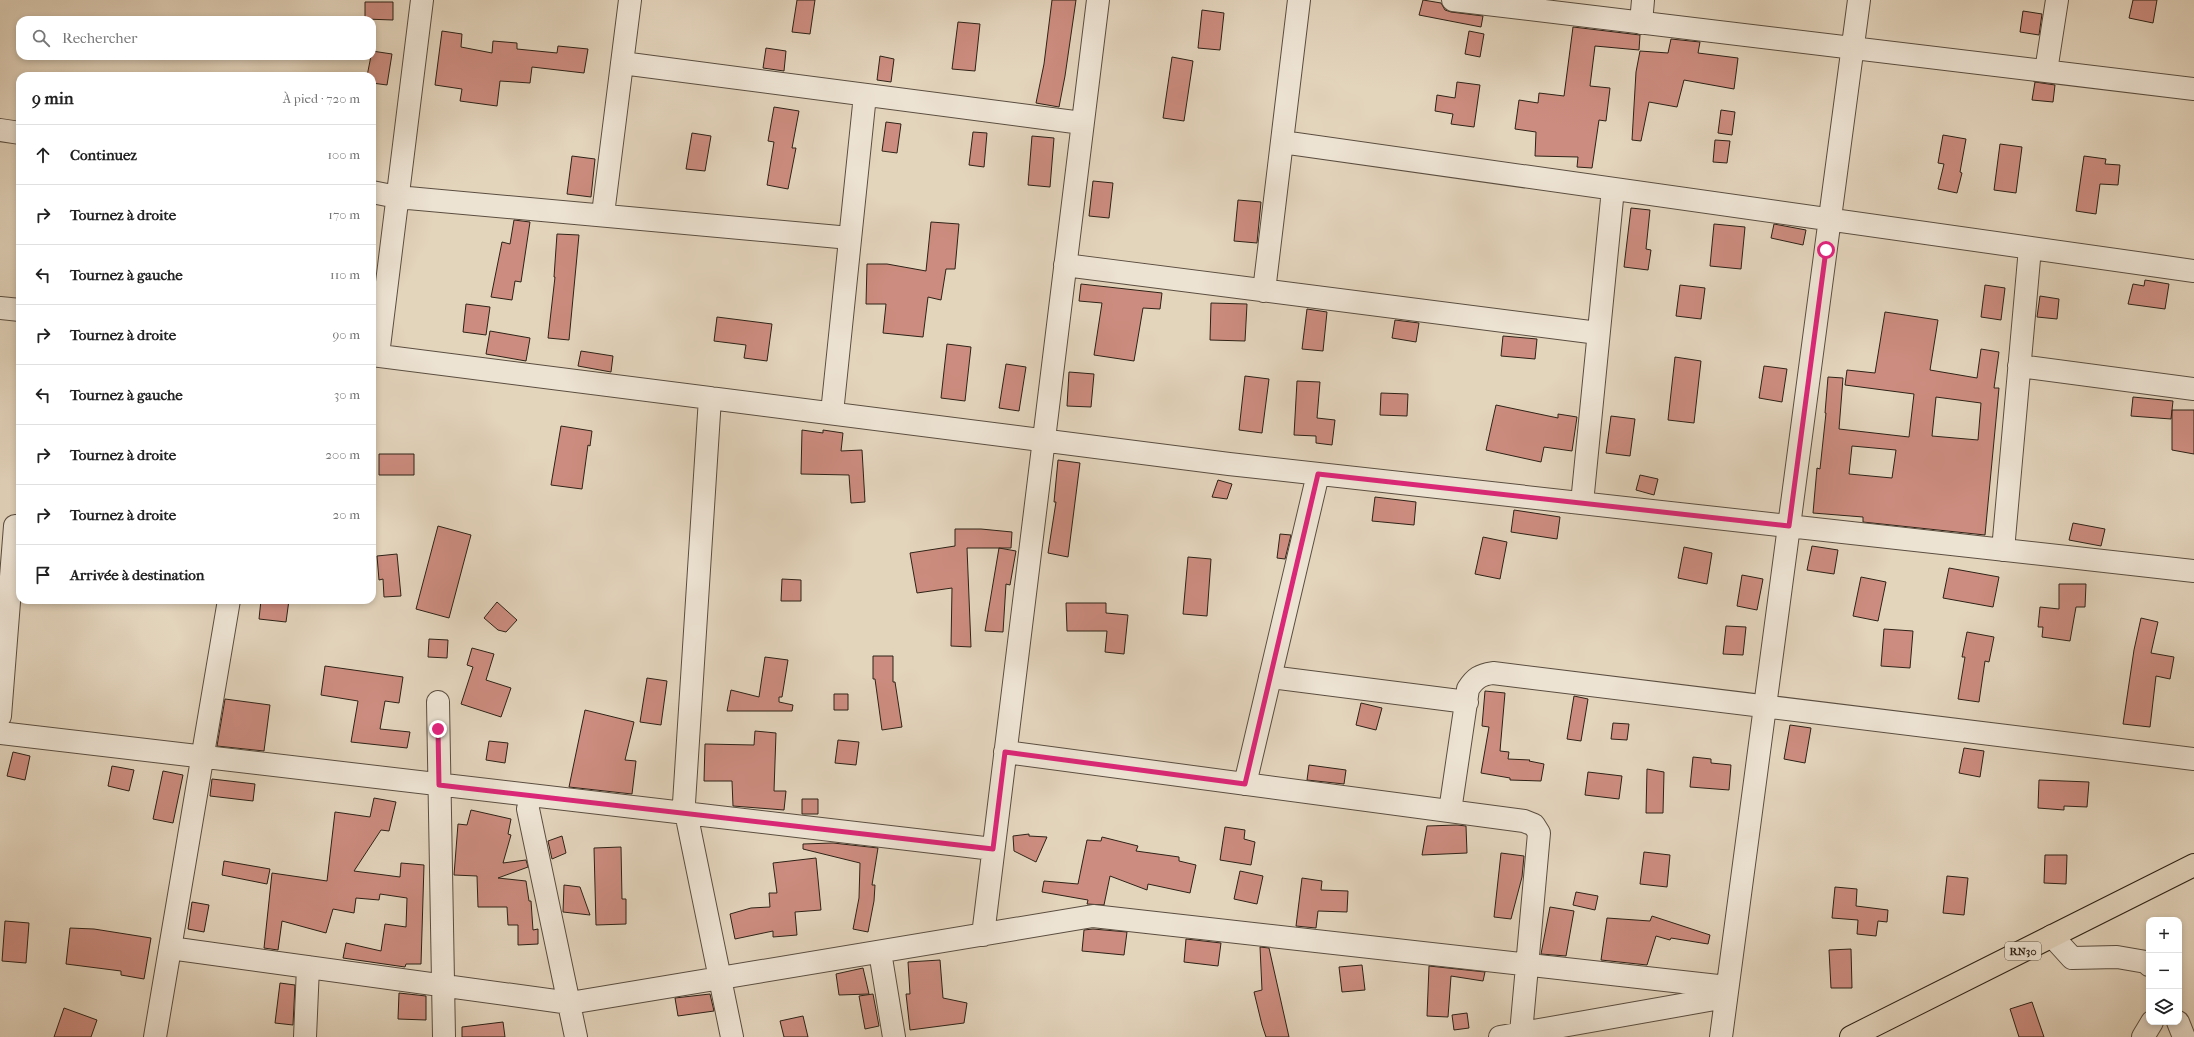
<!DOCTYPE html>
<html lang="fr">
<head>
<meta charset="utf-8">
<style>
	:root { --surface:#fff; --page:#f6f6f6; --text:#222; --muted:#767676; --line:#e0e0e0 }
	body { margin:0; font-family:"IM FELL French Canon",serif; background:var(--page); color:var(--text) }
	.controls { position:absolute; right:12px; bottom:12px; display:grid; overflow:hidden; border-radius:8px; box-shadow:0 2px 6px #0003 }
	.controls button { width:36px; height:36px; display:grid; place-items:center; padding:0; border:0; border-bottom:1px solid var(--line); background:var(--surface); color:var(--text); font:20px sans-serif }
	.stop { position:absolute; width:12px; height:12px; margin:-9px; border:3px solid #db2777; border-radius:50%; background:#fff }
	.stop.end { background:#db2777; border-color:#fff; box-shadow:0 1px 4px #0008 }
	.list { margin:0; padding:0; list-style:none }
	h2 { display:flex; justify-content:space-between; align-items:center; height:52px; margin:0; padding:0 16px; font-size:17px }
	h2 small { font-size:13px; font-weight:400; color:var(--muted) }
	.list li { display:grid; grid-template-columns:26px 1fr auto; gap:12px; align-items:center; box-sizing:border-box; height:60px; padding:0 16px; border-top:1px solid var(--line) }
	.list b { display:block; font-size:15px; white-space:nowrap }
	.list em { font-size:13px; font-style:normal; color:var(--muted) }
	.icon { flex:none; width:22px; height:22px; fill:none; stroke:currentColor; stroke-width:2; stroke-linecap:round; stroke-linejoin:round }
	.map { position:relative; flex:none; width:2194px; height:1037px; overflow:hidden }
	.search { position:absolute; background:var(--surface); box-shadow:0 2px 6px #0003; left:16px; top:16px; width:360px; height:44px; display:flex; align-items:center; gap:10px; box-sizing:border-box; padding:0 14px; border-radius:12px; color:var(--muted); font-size:15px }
	.panel { position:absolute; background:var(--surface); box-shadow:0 2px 6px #0003; left:16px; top:72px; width:360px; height:532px; border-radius:12px }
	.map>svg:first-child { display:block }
	.building { fill:#cc8c7f; stroke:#2e2216; fill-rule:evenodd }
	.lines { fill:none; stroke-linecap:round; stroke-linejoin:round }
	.minor-casing { stroke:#5b4e40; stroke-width:24 }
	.primary-casing { stroke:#2e2216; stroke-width:24 }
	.minor { stroke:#ede3d3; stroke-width:22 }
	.primary { stroke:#e3d4bc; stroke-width:22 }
	.route { stroke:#db2777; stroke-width:5 }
	.labels { text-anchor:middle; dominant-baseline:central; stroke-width:3; stroke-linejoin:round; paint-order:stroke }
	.shield { fill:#ede3d3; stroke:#675c4f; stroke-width:1 }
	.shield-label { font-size:11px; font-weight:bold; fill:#2e2216 }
</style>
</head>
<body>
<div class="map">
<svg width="2194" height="1037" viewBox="0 0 2194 1037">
	<rect width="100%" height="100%" fill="#e3d4bc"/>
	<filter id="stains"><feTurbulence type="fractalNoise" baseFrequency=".005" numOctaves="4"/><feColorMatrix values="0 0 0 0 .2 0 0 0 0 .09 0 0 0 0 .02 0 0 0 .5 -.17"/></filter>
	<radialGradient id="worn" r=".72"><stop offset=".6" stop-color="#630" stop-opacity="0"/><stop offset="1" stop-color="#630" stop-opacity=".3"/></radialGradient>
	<path class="building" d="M797 0H815L810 34 792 32Z
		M1052 0H1076L1065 76 1059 107 1036 103 1044 64Z
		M1423 0 1441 3 1445 10 1451 12 1483 16 1481 27 1419 15Z
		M2133 0H2157L2153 23 2129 18Z
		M365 2H393V20L365 19Z
		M1202 10 1224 13 1220 50 1198 48Z
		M2023 11 2042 14 2039 35 2020 32Z
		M958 22 980 24 975 71 952 69Z
		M1573 27 1640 35 1639 50 1595 46 1590 86 1610 88 1606 121 1599 120 1592 168 1577 167 1578 157 1535 156 1536 132 1515 129 1519 100 1538 103 1539 93 1564 96Z
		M442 31 462 34 461 47 492 53 493 41 517 43V49L557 53 558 46 588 49 584 73 532 67 530 83 500 81 497 106 460 101 462 89 435 85Z
		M1469 31 1484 34 1480 57 1465 54Z
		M1671 39 1700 42 1698 53 1738 58 1734 89 1684 80 1677 107 1649 102 1641 141 1632 140 1636 72 1640 51 1668 53Z
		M766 48 786 51 784 71 763 68Z
		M372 51 392 54 387 85 372 83V76H367Z
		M880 56 894 59 891 82 877 80Z
		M1172 57 1193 61 1184 121 1163 118Z
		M1457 82 1480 85 1474 127 1451 124 1453 114 1435 111 1437 95 1455 98Z
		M2035 82 2055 85 2053 102 2032 100Z
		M774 107 799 111 792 148H796L788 189 767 185 774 142 768 141Z
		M1721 110 1735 112 1732 135 1718 133Z
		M886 122 901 124 897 153 882 151Z
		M973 132 987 133 984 167 969 165Z
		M692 133 711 136 705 171 686 169Z
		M1943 135 1966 139 1960 172 1962 173 1957 193 1938 189 1944 164 1938 163Z
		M1032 136 1054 138 1050 187 1028 185Z
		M1715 140 1730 141 1727 163 1713 162Z
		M2000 144 2022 147 2016 193 1994 190Z
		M572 156 595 159 591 197 567 194Z
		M2084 156 2106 159 2105 164 2120 165 2118 185 2100 184 2096 214 2076 211Z
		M1093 181 1113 183 1109 218 1089 216Z
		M1238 200 1261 202 1257 243 1234 241Z
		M1631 208 1650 210 1646 249 1651 250 1648 270 1624 267Z
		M514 220 530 222 521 282 515 281 512 300 491 297 502 242 510 244Z
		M931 222 959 224 955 269H946L941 300 928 297 923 337 883 333 886 304H866L867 264H887L926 271Z
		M1714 224 1745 227 1741 269 1710 266Z
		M1774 224 1806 230 1803 245 1771 238Z
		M557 234 579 235 569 340 548 338 555 277H554Z
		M2145 280 2169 284 2165 309 2128 304 2133 284 2144 286Z
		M1081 284 1162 293 1160 309 1143 308 1134 361 1094 355 1102 303 1079 301Z
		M1680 285 1705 288 1701 319 1676 316Z
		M1985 285 2005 288 2001 320 1981 317Z
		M2040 296 2059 299 2057 319 2037 317Z
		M1211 303 1247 304 1245 341 1210 340Z
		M466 304 490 307 486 335 463 332Z
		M1307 309 1327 312 1323 351 1302 349Z
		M1885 312 1938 320 1930 370 1977 378 1981 349 1999 352 1994 388H1999L1985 535 1863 522V517L1813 513 1817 468 1820 469 1826 413H1825L1828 377 1843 378 1839 429 1909 437 1914 394 1845 385 1847 370 1875 373ZM1936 397 1981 403 1978 440 1932 436ZM1852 446 1896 450 1892 478 1849 474Z
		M717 317 772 324 767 361 744 358 746 345 714 341Z
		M1395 320 1419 323 1416 342 1392 338Z
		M490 331 530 338 526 361 486 354Z
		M1503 336 1537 339 1535 359 1501 356Z
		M947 344 971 347 965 401 941 398Z
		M581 351 613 356 611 372 578 366Z
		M1675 357 1701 361 1694 423 1668 420Z
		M1006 364 1026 367 1019 411 999 408Z
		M1764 366 1787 369 1782 402 1759 398Z
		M1069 372 1094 374 1091 407 1067 406Z
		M1245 376 1269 379 1262 433 1239 430Z
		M1297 381 1320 382 1317 418 1335 420 1332 445 1316 443V436L1294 435Z
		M1381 393 1408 394 1407 416 1380 415Z
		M2133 397 2173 401 2171 419 2131 416Z
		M1496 405 1558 418V414L1577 417 1572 451 1544 447 1541 462 1486 450Z
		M2172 410H2194V454L2172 450Z
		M1611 416 1635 419 1630 456 1606 453Z
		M561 426 592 431 590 446 588 445 582 489 551 485Z
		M802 430 823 433V430L843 433 841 451 862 450 865 502 851 503 849 475 801 474Z
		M379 454H414V475H379Z
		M1058 460 1080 463 1068 557 1048 553 1056 502H1054Z
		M1640 475 1658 479 1654 495 1636 490Z
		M1218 480 1232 484 1227 499 1212 497Z
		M1375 497 1416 502 1414 525 1372 521Z
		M1514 510 1560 517 1557 539 1511 532Z
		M2073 523 2105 529 2101 546 2069 540Z
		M438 526 471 535 449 618 416 609Z
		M955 529H981L1012 532 1011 548H967L971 647 951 646 952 588 917 593 910 553 955 546Z
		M1280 534 1291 535 1285 559 1277 558Z
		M1483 537 1507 542 1500 579 1475 574Z
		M1812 546 1838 550 1834 574 1807 570Z
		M1684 547 1712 553 1707 584 1678 578Z
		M999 548 1016 551 1010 585 1006 584 1003 632 985 631Z
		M397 554 401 596 384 597 383 579 379 580 377 556Z
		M1188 557 1211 559 1207 616 1183 614Z
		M1949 568 1999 577 1993 607 1943 598Z
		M1742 575 1763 579 1757 610 1737 606Z
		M1861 577 1886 582 1878 621 1853 616Z
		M782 579 801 580V601H781Z
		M2059 584H2086L2085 607H2076L2070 641 2042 637 2043 627H2038L2040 607 2059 609Z
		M261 600H289L286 622 259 619Z
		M497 602 517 620 506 632 498 630 484 618Z
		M1066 603H1106V613L1128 615 1124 654 1105 652 1107 631H1067Z
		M2141 618 2158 622 2151 653 2174 657 2170 679 2156 676 2150 727 2123 724 2134 650Z
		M1726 626 1746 627 1743 655 1723 654Z
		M1884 629 1913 631 1910 668 1881 666Z
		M1967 632 1994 637 1989 662 1985 661 1979 702 1958 699 1965 657H1962Z
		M429 639 448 640 447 658 428 657Z
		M472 648 494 654 486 680 511 688 501 717 461 704 473 667 467 665Z
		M873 656H893V682H895L902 727 882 730 875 679H873Z
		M765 657 788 660 782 697H779V702L793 705 792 711H727L731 690 759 697Z
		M325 666 403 677 399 703 385 701 380 729 410 732 407 748 351 742 358 701 321 695Z
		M647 678 667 681 661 725 640 722Z
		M1485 691 1505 693 1500 751 1509 752 1508 759 1530 760 1529 761 1544 764 1541 781 1510 780V778L1481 773 1489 727 1482 726Z
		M834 694H848V710H834Z
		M1574 696 1588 699 1581 741 1567 739Z
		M225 699 270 705 264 751 217 746Z
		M1361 703 1382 708 1376 730 1356 725Z
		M585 710 634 722 625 760 636 761 632 794 569 787Z
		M1613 723 1629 724 1627 740 1611 739Z
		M1790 725 1811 728 1805 763 1784 759Z
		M755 731 776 733 774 791H786L784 810 733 806 732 781H704L705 744 754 745Z
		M838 740 859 742 856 765 835 763Z
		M489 741 508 743 505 763 486 760Z
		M1964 748 1984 751 1980 777 1959 773Z
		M13 752 30 756 25 780 7 776Z
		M1693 757 1711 759V763L1731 765 1729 790 1690 787Z
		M1309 765 1346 770 1344 784 1307 780Z
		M112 766 134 770 129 791 108 786Z
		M1647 769 1664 772 1663 813H1646Z
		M163 771 183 775 173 823 153 819Z
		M1588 772 1622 776 1619 799 1585 795Z
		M212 779 255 784 253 801 210 796Z
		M2039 780 2089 782 2087 807 2064 806V810L2038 808Z
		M374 798 396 802 389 831 381 830 354 871 400 877 401 863 424 865 421 964H406L405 967 343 958 346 943 381 951 385 924 406 927 407 898 380 894 379 900 356 898 354 913 333 909 326 933 282 921 278 950 264 948 272 873 327 881 335 812 370 817Z
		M802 799H818V814H802Z
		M471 810 511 819 508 834 511 835 503 863 526 860 528 867 498 878 526 881 529 901H531L533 930 538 929V944L518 945V925H508L507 907H478L477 876 454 875 458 824 467 825Z
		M1457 825 1466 826 1467 853 1422 855 1427 826Z
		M1225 827 1245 830 1244 839 1255 842 1251 865 1220 860Z
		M1029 834V836L1047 837 1036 862 1014 851 1013 836Z
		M562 836 566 853 552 859 548 841Z
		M1102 837 1138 846 1136 851 1179 857V861L1196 865 1190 893 1148 884 1147 890 1110 876 1104 905 1087 904 1088 900 1042 892 1044 881 1078 884 1087 840 1101 841Z
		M833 843 878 848 872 885H875L874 901 868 932 853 929 859 898 860 863 803 849V844Z
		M621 847 622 899H626V924L596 925 594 848Z
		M1644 852 1670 855 1667 887 1640 884Z
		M1501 853 1524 856 1522 877 1511 919 1494 917Z
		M2045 855H2067L2066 884 2044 883Z
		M816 858 821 910 795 912 797 935 773 937V931L735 939 730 914 751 908 770 907 769 893H777L773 863Z
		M224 861 270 869 267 884 222 875Z
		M1240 871 1263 876 1257 904 1234 899Z
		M1947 876 1968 878 1964 915 1943 913Z
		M1302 878 1322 881 1321 890 1348 891 1347 912 1318 911 1316 928 1296 926Z
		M564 885 580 887 590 915 563 912Z
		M1835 887 1857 889 1856 906 1888 910 1887 922 1878 921 1876 936 1857 934 1858 920 1832 918Z
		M1576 892 1598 896 1595 910 1573 905Z
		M192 902 209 905 204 932 188 929Z
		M1550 907 1574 911 1566 956 1541 954Z
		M1652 916 1710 935 1708 944 1671 938 1670 940 1656 936 1647 965 1601 960 1607 918 1650 921Z
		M5 921 29 923 26 963 2 961Z
		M70 928 94 929 151 938 144 979 121 975V971L66 964Z
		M1093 929 1127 932 1124 955 1082 951 1084 930Z
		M1186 939 1221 943 1218 966 1184 962Z
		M1260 947 1269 948 1289 1037H1266L1262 1025 1254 992 1262 990Z
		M1851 949 1852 988H1831L1829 950Z
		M940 960 943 998 967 1003 964 1023 910 1030 906 994H910L908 962Z
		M1362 965 1365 990 1342 992 1339 967Z
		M1429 966 1485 972 1483 981 1451 976 1448 1017 1427 1016Z
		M863 968 869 994 839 995 836 974Z
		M280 983 295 985 293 1025 275 1023Z
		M399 993 426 996V1020L398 1019Z
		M710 994 714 1011 678 1016 675 998Z
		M873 994 879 1026 865 1029 859 996Z
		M2032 1002 2044 1037H2019L2010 1009Z
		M64 1008 97 1020 91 1037H54Z
		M1467 1013 1469 1028 1454 1030 1452 1015Z
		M803 1016 808 1037H784L780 1021Z
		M503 1022 505 1037H462V1027Z"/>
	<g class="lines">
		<g class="minor-casing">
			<path id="minor" d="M1453 0 2194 89
				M1641 23 1643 0
				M622 63 1082 123
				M2046 71 2057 0
				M0 130 20 133
				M1282 142 2194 271
				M372 192 397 197 850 238
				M603 214 630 0
				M1065 265 1598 333
				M1264 291 1299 0
				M0 308 20 310
				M372 355 1229 464 2194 571
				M378 355 422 0
				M2019 366 2194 389
				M710 398 684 803 732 1037
				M832 413 865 95
				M1582 503 1613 189
				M2003 550 2030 248
				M1270 677 1467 702
				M438 702 444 1037
				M0 716 15 526
				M0 733 993 849
				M1005 752 1524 821 1534 825 1539 833 1521 1033
				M1245 784 1318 474
				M528 809 576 1037
				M1450 811 1468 689C1475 678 1480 675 1493 673L2194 759
				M983 935 1098 0
				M2052 936 2072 958 2117 957 2146 962 2149 965
				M170 948 570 1003 1093 916 1727 987
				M880 952 894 1037
				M2178 1022 2184 1037
				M155 1037 229 600
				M305 1037 308 967
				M1500 1037 1726 997
				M1721 1037 1859 0
				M2143 1037 2152 1022"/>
		</g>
		<g class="primary-casing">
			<path id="primary" d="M1851 1037 2194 865"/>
		</g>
		<use href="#minor" class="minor"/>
		<use href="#primary" class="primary"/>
	</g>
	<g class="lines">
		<path class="route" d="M438 729 439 785 993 849 1005 752 1245 784 1318 474 1789 526 1826 250"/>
	</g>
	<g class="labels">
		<rect class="shield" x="2005" y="942" width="36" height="18" rx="3"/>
		<g class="shield-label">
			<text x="2023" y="951">RN30</text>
		</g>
	</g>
	<rect width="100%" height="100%" filter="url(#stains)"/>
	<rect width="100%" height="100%" fill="url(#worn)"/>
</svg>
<div class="controls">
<button>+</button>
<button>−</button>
<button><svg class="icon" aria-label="layers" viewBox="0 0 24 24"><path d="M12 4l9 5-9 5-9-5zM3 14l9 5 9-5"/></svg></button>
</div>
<div class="stop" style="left:1826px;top:250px"></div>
<div class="stop end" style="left:438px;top:729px"></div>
<div class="search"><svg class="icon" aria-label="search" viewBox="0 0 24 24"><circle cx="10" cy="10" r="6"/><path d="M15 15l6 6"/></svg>Rechercher</div>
<section class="panel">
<h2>9 min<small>À pied · 720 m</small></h2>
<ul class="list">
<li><svg class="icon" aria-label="ahead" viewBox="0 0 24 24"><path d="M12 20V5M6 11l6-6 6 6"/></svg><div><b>Continuez</b></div><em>100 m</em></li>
<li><svg class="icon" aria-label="right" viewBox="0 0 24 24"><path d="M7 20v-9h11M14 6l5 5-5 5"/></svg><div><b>Tournez à droite</b></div><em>170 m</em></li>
<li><svg class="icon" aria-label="left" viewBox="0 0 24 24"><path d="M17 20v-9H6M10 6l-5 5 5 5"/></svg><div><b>Tournez à gauche</b></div><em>110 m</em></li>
<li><svg class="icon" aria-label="right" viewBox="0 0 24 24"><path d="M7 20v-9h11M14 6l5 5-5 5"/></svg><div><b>Tournez à droite</b></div><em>90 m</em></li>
<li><svg class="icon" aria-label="left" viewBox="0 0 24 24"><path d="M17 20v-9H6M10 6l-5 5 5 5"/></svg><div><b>Tournez à gauche</b></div><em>30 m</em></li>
<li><svg class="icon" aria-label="right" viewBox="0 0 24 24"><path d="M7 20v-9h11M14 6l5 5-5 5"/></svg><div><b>Tournez à droite</b></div><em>200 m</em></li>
<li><svg class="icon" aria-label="right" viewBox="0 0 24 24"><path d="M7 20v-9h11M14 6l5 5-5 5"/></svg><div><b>Tournez à droite</b></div><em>20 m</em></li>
<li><svg class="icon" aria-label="arrive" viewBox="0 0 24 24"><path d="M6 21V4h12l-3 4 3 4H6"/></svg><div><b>Arrivée à destination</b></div></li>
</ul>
</section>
</div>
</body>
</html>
